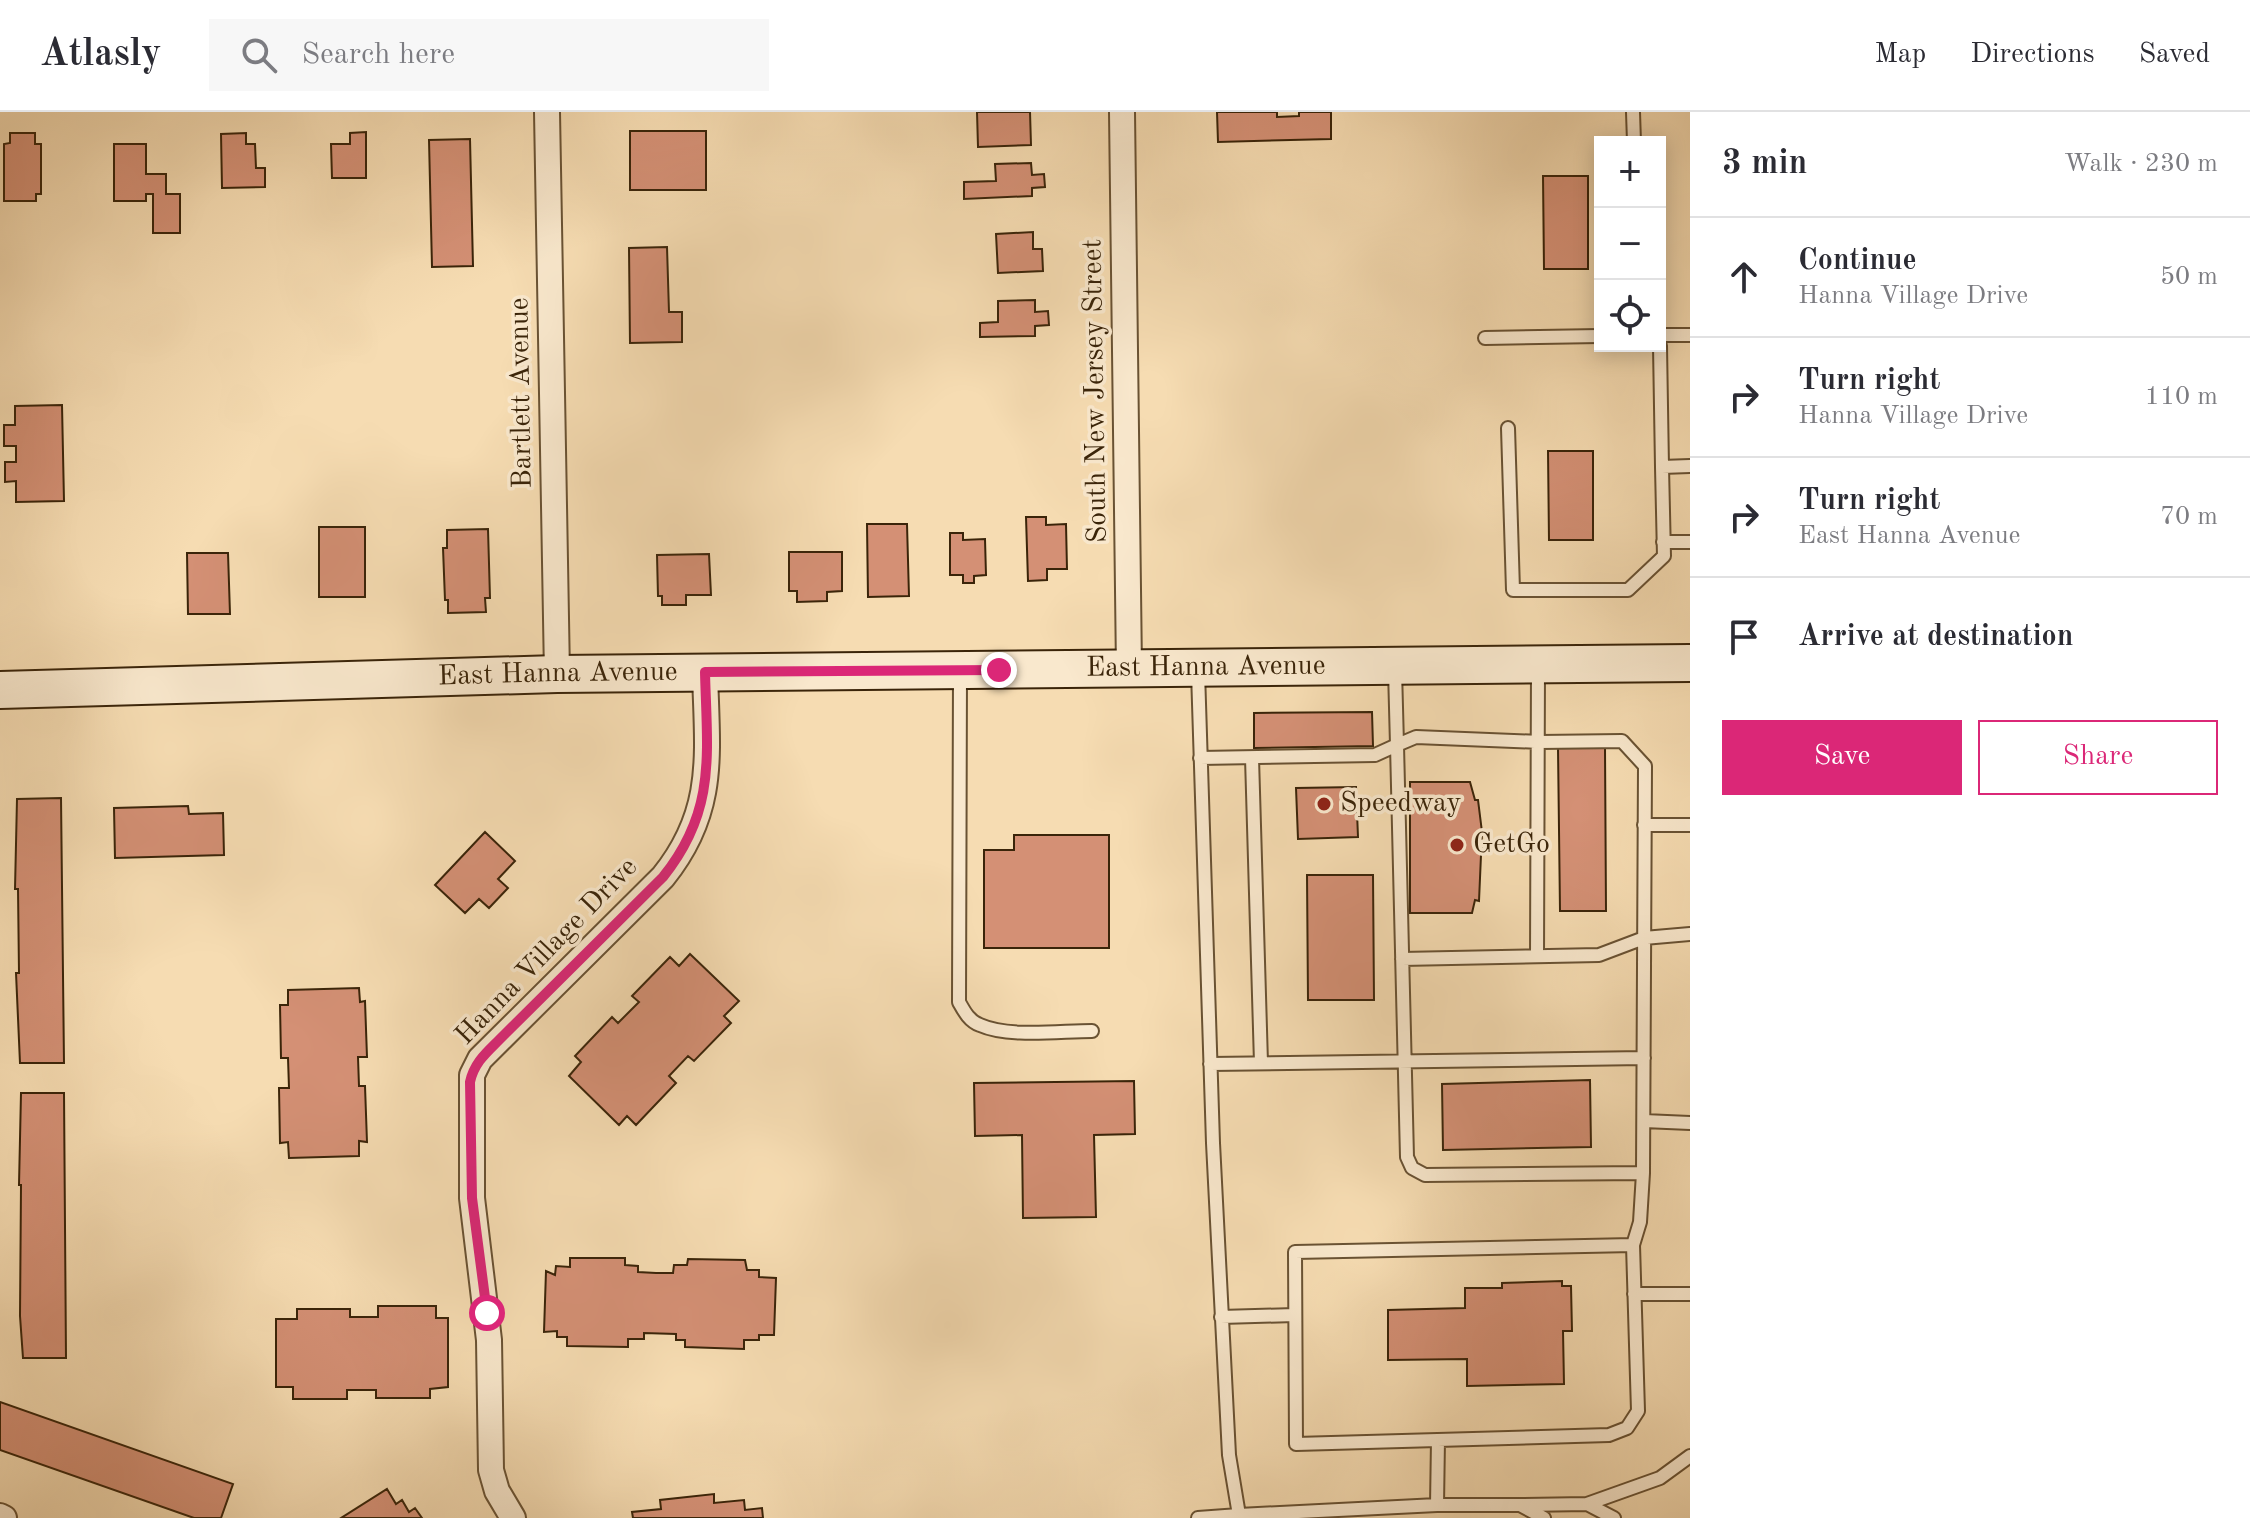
<!DOCTYPE html>
<html lang="en">
<head>
<meta charset="utf-8">
<style>
	:root { --surface:#fff; --page:#f7f7f7; --text:#2b2b33; --muted:#7c7c81; --line:#e1e1e2; --accent:#db2777 }
	body { margin:0; font-family:"Old Standard TT",serif; background:var(--page); color:var(--text) }
	.controls { position:absolute; right:24px; top:24px; display:grid; overflow:hidden; border-radius:0px; box-shadow:0 4px 20px #0003 }
	.controls button { width:72px; height:72px; display:grid; place-items:center; padding:0; border:0; border-bottom:2px solid var(--line); background:var(--surface); color:var(--text); font:40px sans-serif }
	.stop { position:absolute; width:24px; height:24px; margin:-18px; border:6px solid #db2777; border-radius:50%; background:#fff }
	.stop.end { background:#db2777; border-color:#fff; box-shadow:0 2px 8px #0008 }
	.list { margin:0; padding:0; list-style:none }
	h2 { display:flex; justify-content:space-between; align-items:center; height:104px; margin:0; padding:0 32px; font-size:34px }
	h2 small { font-size:26px; font-weight:400; color:var(--muted) }
	.list li { display:grid; grid-template-columns:52px 1fr auto; gap:24px; align-items:center; box-sizing:border-box; height:120px; padding:0 32px; border-top:2px solid var(--line) }
	.list b { display:block; font-size:30px; white-space:nowrap }
	.list p { margin:0; font-size:26px; white-space:nowrap; color:var(--muted) }
	.list em { font-size:26px; font-style:normal; color:var(--muted) }
	.actions { display:flex; gap:16px; padding:24px 32px }
	.actions a { flex:1; padding:18px 0; border:2px solid var(--accent); border-radius:0px; text-align:center; font-size:28px; color:var(--accent) }
	.actions .main { background:var(--accent); color:#fff }
	.icon { flex:none; width:44px; height:44px; fill:none; stroke:currentColor; stroke-width:2; stroke-linecap:round; stroke-linejoin:round }
	.map { position:relative; flex:none; width:1690px; height:1406px; overflow:hidden }
	header { display:flex; align-items:center; gap:48px; box-sizing:border-box; height:112px; padding:0 40px; background:var(--surface); border-bottom:2px solid var(--line) }
	header strong { font-size:38px }
	nav { display:flex; gap:44px; margin-inline-start:auto; font-size:28px }
	.search { width:560px; height:72px; background:var(--page); display:flex; align-items:center; gap:20px; box-sizing:border-box; padding:0 28px; border-radius:0px; color:var(--muted); font-size:30px }
	main { display:flex }
	aside { flex:1; background:var(--surface) }
	.map>svg:first-child { display:block }
	.building { fill:#d49075; stroke:#3a2409; stroke-width:2 }
	.lines { fill:none; stroke-linecap:round; stroke-linejoin:round }
	.lane-casing { stroke:#695233; stroke-width:16 }
	.street-casing { stroke:#695233; stroke-width:28 }
	.secondary-casing { stroke:#3a2409; stroke-width:40 }
	.lane { stroke:#f9e8cd; stroke-width:12 }
	.street { stroke:#f9e8cd; stroke-width:24 }
	.secondary { stroke:#f9e8cd; stroke-width:36 }
	.route { stroke:#db2777; stroke-width:10 }
	.poi-dot { fill:#8f2418; stroke:#f9e8cd; stroke-width:3 }
	.labels { text-anchor:middle; dominant-baseline:central; stroke-width:7; stroke-linejoin:round; paint-order:stroke }
	.street-label { font-size:28px; fill:#3a2409; stroke:#f9e8cd }
	.poi-label { font-size:28px; fill:#3a2409; stroke:#f9e8cd; text-anchor:start }
</style>
</head>
<body>
<header>
<strong>Atlasly</strong>
<div class="search"><svg class="icon" aria-label="search" viewBox="0 0 24 24"><circle cx="10" cy="10" r="6"/><path d="M15 15l6 6"/></svg>Search here</div>
<nav><a>Map</a><a>Directions</a><a>Saved</a></nav>
</header>
<main>
<div class="map">
<svg width="1690" height="1406" viewBox="0 0 1690 1406">
	<rect width="100%" height="100%" fill="#f6dcb2"/>
	<filter id="stains"><feTurbulence type="fractalNoise" baseFrequency=".0025" numOctaves="4"/><feColorMatrix values="0 0 0 0 .2 0 0 0 0 .09 0 0 0 0 .02 0 0 0 .5 -.17"/></filter>
	<radialGradient id="worn" r=".72"><stop offset=".6" stop-color="#630" stop-opacity="0"/><stop offset="1" stop-color="#630" stop-opacity=".3"/></radialGradient>
	<path class="building" d="M977 0H1030L1031 33 978 35Z
		M1217 0H1277V5L1299 4V0H1331V27L1218 30Z
		M630 19H706V78H630Z
		M366 20V66H332L331 32H350V21Z
		M10 21H35V32H41V82H36V89H4V32L10 31Z
		M246 21V32H255L256 56H265V75L222 76 221 22Z
		M470 27 473 154 432 155 429 28Z
		M114 32H146V62H166V82H180V121H153V82H146V89H114Z
		M1031 51 1032 63 1044 62 1045 75 1032 76V84L964 87V70L996 69 995 52Z
		M1543 64H1588V157H1544Z
		M1033 120V137H1042L1043 159 998 161 996 122Z
		M667 135 669 200H682V230L630 231 629 136Z
		M1035 188V200L1048 199 1049 213 1035 214V224L980 225V211L998 210V189Z
		M62 293 64 389 16 390V369L5 370V350H16V334H4V313H15V294Z
		M1548 339H1593V428H1549Z
		M1026 405H1046V413L1066 412 1067 457H1047V468L1028 469Z
		M867 412H907L909 484 868 485Z
		M319 415H365V485H319Z
		M488 417 490 486H485L486 500 448 501V488H445L443 436H447V418Z
		M950 421H963V428L985 427 986 463 974 464V471H963V463H950Z
		M789 440H842V479L827 480V489L797 490V479H789Z
		M187 441H228L230 502H188Z
		M709 442 711 483H686V493H662V484H658L657 443Z
		M1372 600 1373 634 1254 636V601Z
		M1605 635 1606 799H1560L1558 636Z
		M1410 670H1470L1475 688H1478L1482 720 1479 789 1475 788 1472 801H1410Z
		M1356 675 1358 725 1298 727 1296 676Z
		M61 686 64 951H20L16 861H19L18 777H15L17 687Z
		M188 694 189 702 223 701 224 743 115 746 114 696Z
		M485 720 515 749 498 767 508 776 489 796 479 787 465 801 435 773Z
		M1014 723H1109V836H984V738H1014Z
		M1307 763H1373L1374 888H1308Z
		M690 842 739 889 724 904 731 911 694 949 688 944 669 964 676 971 636 1013 627 1004 619 1013 569 964 581 950 575 944 612 905 618 911 639 890 632 884 670 845 679 854Z
		M359 876 360 890 365 889 367 945H358L359 974H365L367 1030 359 1029V1044L289 1046 288 1030 280 1031 279 976H289L288 946H281L280 893H288V878Z
		M1590 968 1591 1035 1443 1038 1442 972Z
		M1134 969 1135 1022 1094 1023 1096 1105 1023 1106 1022 1023 975 1024 974 971Z
		M21 981H64L66 1246H23L20 1204 21 1073H19Z
		M570 1146H625V1153L638 1154V1160L656 1161H673L674 1153H687L688 1147 745 1148 747 1158H759V1165L776 1166 774 1223H759V1228H744V1237L685 1235V1228H676V1222L644 1221V1227H628V1235L567 1234V1225H557V1219L544 1220 546 1159 555 1163 556 1154 570 1155Z
		M1562 1169V1174H1571L1572 1219H1563L1564 1272 1467 1274V1247L1388 1248V1198L1465 1196V1176H1502V1171Z
		M378 1194H436V1206H448V1275L430 1277V1286H376V1278H347V1287H293V1275H276V1207H297V1197H350V1205H378Z
		M0 1290 233 1372 221 1406H194L0 1338Z
		M387 1377 396 1392 402 1388 409 1400 415 1396 422 1406H341Z
		M714 1382V1391L744 1388 745 1398 762 1396 763 1406H633L632 1400 661 1397 660 1388Z"/>
	<g class="lines">
		<g class="lane-casing">
			<path id="lane" d="M1633 0 1634 30
				M1660 223H1690
				M1485 226 1600 224
				M1660 234 1662 355
				M1508 316 1513 478H1628L1664 444 1662 355 1690 354
				M1663 430H1690
				M1198 560 1213 1031 1229 1343 1239 1403 1437 1393
				M960 562 959 890C964 899 969 909 980 913 1009 926 1060 919 1092 919
				M1416 625 1540 630 1622 629 1645 654 1643 1061 1425 1063 1412 1056 1407 1045 1397 633Z
				M1200 646 1375 643 1397 633 1395 558
				M1252 646 1261 951
				M1644 713H1690
				M1537 844 1538 556
				M1402 847 1599 843 1644 826 1690 822
				M1210 952 1644 946
				M1644 1009 1690 1011
				M1633 1133 1638 1299 1627 1316 1609 1323 1296 1332 1295 1140Z
				M1633 1133 1640 1110 1643 1061
				M1634 1182H1690
				M1221 1205 1295 1203
				M1438 1328 1437 1393H1520L1544 1406
				M1587 1392 1614 1406
				M1520 1393 1587 1392 1660 1366 1690 1344
				M1198 1406 1239 1403V1406"/>
		</g>
		<g class="street-casing">
			<path id="street" d="M547 0 557 562
				M1122 0 1129 557
				M0 1404 4 1406
				M513 1406 497 1379 491 1358 489 1228 472 1086V963L480 947 663 765C717 698 707 641 705 560"/>
		</g>
		<g class="secondary-casing">
			<g id="secondary">
				<path id="s1" d="M0 578 557 562 1690 551"/>
			</g>
		</g>
		<use href="#lane" class="lane"/>
		<use href="#street" class="street"/>
		<use href="#secondary" class="secondary"/>
	</g>
	<g class="lines">
		<path class="route" d="M487 1201 472 1086 470 970C474 951 486 941 499 928L663 765C717 698 707 641 705 560L999 558"/>
	</g>
	<g class="poi-dot">
		<circle cx="1324" cy="692" r="8"/>
		<circle cx="1457" cy="733" r="8"/>
	</g>
	<g class="labels">
		<g class="street-label">
			<text transform="translate(1096 279) rotate(-91)">South New Jersey Street</text>
			<text transform="translate(522 281) rotate(-91)">Bartlett Avenue</text>
			<text stroke="none"><textPath href="#s1" startOffset="1206">East Hanna Avenue</textPath></text>
			<text stroke="none"><textPath href="#s1" startOffset="558">East Hanna Avenue</textPath></text>
			<text transform="translate(547 840) rotate(-46)">Hanna Village Drive</text>
		</g>
		<g class="poi-label">
			<text x="1340" y="692">Speedway</text>
			<text x="1473" y="733">GetGo</text>
		</g>
	</g>
	<rect width="100%" height="100%" filter="url(#stains)"/>
	<rect width="100%" height="100%" fill="url(#worn)"/>
</svg>
<div class="controls">
<button>+</button>
<button>−</button>
<button><svg class="icon" aria-label="locate" viewBox="0 0 24 24"><circle cx="12" cy="12" r="6"/><path d="M12 2v4M12 18v4M2 12h4M18 12h4"/></svg></button>
</div>
<div class="stop" style="left:487px;top:1201px"></div>
<div class="stop end" style="left:999px;top:558px"></div>
</div>
<aside>
<h2>3 min<small>Walk · 230 m</small></h2>
<ul class="list">
<li><svg class="icon" aria-label="ahead" viewBox="0 0 24 24"><path d="M12 20V5M6 11l6-6 6 6"/></svg><div><b>Continue</b><p>Hanna Village Drive</p></div><em>50 m</em></li>
<li><svg class="icon" aria-label="right" viewBox="0 0 24 24"><path d="M7 20v-9h11M14 6l5 5-5 5"/></svg><div><b>Turn right</b><p>Hanna Village Drive</p></div><em>110 m</em></li>
<li><svg class="icon" aria-label="right" viewBox="0 0 24 24"><path d="M7 20v-9h11M14 6l5 5-5 5"/></svg><div><b>Turn right</b><p>East Hanna Avenue</p></div><em>70 m</em></li>
<li><svg class="icon" aria-label="arrive" viewBox="0 0 24 24"><path d="M6 21V4h12l-3 4 3 4H6"/></svg><div><b>Arrive at destination</b></div></li>
</ul>
<div class="actions"><a class="main">Save</a><a>Share</a></div>
</aside>
</main>
</body>
</html>
